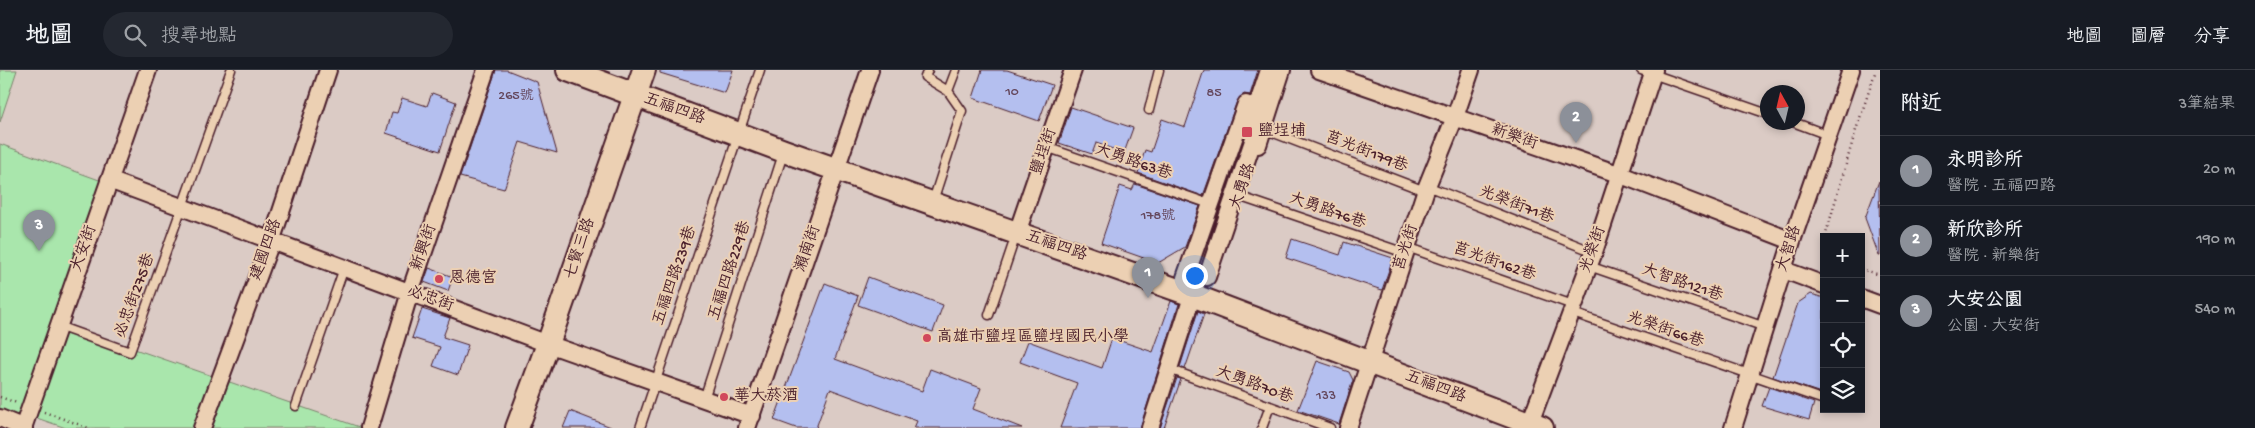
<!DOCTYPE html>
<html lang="zh-TW">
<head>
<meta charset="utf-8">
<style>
	:root { --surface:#171b24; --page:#242831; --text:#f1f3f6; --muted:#9ea1a6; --line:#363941; --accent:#8c9099 }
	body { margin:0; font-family:"Gochi Hand","LXGW WenKai TC",sans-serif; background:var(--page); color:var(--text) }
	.controls { position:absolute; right:15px; bottom:15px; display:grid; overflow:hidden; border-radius:0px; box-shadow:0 2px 8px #0003 }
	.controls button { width:45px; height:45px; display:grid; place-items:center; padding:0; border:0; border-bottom:1px solid var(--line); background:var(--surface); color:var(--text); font:25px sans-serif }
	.compass { position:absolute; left:1760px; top:15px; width:45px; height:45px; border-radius:50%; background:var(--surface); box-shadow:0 2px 8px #0003; rotate:352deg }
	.you { position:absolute; left:1194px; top:205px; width:18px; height:18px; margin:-12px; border:4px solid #fff; border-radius:50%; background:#1a73e8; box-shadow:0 0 0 8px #1a73e833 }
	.badge { display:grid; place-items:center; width:32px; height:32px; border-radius:50%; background:var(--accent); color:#fff; font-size:16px; font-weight:700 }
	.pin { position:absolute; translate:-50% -41px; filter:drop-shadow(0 1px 2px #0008) }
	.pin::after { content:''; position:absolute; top:26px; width:18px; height:15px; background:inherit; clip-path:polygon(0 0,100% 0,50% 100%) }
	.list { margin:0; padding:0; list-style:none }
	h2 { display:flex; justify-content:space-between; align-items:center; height:65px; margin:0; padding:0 20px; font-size:21px }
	h2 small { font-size:16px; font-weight:400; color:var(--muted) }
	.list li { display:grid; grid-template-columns:32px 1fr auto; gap:15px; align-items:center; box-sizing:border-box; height:70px; padding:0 20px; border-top:1px solid var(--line) }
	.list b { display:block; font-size:19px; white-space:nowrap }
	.list p { margin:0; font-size:16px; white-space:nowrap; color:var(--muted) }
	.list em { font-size:16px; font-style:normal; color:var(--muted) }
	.icon { flex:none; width:28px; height:28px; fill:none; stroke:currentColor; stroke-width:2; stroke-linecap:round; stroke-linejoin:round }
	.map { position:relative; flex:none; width:1880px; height:358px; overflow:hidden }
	header { display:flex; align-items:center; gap:30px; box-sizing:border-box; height:70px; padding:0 25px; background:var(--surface); border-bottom:1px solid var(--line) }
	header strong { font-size:24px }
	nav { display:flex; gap:28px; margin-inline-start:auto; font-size:18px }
	.search { width:350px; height:45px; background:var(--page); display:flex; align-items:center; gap:12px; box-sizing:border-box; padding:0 18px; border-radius:28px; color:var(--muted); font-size:19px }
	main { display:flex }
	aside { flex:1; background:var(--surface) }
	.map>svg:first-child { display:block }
	.green { fill:#a9e6ac; stroke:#7a826c }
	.building { fill:#b4bfef; stroke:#4a1f2b }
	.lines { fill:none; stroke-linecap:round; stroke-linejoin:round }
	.lane-casing { stroke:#4a1f2b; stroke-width:11 }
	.street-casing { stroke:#4a1f2b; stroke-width:20 }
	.secondary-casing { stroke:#4a1f2b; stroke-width:26 }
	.path { stroke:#4a1f2b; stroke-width:2.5; stroke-dasharray:1 4; stroke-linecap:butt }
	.lane { stroke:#ecd0b3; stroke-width:8 }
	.street { stroke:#ecd0b3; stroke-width:16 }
	.secondary { stroke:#ecd0b3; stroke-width:22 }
	.poi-dot { fill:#d1495b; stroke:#ecd0b3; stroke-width:2 }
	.labels { text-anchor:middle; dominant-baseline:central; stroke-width:4; stroke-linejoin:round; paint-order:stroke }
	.number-label { font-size:14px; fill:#64475c }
	.street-label { font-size:16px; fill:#4a1f2b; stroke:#ecd0b3 }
	.poi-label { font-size:16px; fill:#4a1f2b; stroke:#ecd0b3; text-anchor:start }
</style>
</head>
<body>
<header>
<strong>地圖</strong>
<div class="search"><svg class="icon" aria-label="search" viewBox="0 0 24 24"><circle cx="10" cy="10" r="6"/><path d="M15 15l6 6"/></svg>搜尋地點</div>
<nav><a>地圖</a><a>圖層</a><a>分享</a></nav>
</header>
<main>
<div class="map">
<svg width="1880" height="358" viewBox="0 0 1880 358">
	<rect width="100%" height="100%" fill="#dbcbc5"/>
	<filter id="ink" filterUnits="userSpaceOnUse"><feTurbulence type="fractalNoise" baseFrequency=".02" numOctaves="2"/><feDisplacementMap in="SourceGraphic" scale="10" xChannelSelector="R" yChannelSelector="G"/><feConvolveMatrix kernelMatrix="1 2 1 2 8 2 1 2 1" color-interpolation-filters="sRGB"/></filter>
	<g filter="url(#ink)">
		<path class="green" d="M0 0H17L0 52Z
			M0 74 102 111 54 251 362 358H66L19 342 13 358H0Z"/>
		<path class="building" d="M496 0H507L537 12 557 83 520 72 504 119 460 107Z
			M660 0H733L725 23 660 3Z
			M982 0H1007L1052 15 1039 51 973 28Z
			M1204 0H1258L1250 25 1244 24 1237 31 1203 126 1138 103 1145 80 1151 82 1162 49 1185 57Z
			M432 23 456 32 440 81 386 63 392 42 397 43 402 28 427 36Z
			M1071 37 1133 58 1124 83 1096 73 1092 84 1059 73Z
			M1879 111 1880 186H1879L1865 148Z
			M1135 114 1200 136 1185 177 1158 193 1101 173 1120 116 1132 120Z
			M1292 169 1340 185 1344 172 1393 188 1382 220 1286 188Z
			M429 198 453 207 448 221 424 212Z
			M868 207 943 235 933 262 858 235Z
			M825 213 858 226 835 289 922 321 930 299 981 318 973 339 1022 358H914L917 351 830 319 816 358H796L774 350Z
			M1811 224 1824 228V324L1773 307 1798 233Z
			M1171 231 1179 234 1140 358H1060L1077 313 1020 292 1028 271 1102 298 1112 268 1153 282Z
			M422 239 450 248 443 267 468 275 458 305 433 296 440 277 412 268Z
			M1198 241 1204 244 1185 299 1180 297Z
			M1317 291 1349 302 1353 310 1339 354 1298 340Z
			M1177 308 1181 309 1164 358H1160Z
			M1769 317 1814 333 1809 350 1762 336Z
			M570 341 611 357V358H563Z"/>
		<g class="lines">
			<g class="lane-casing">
				<path id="lane" d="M928 0 925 7 948 21
					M1641 0 1768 44
					M1149 40 1159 0
					M1793 52 1828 65
					M1261 58 1425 121
					M1046 77 1210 134
					M1427 116 1594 182
					M1241 127 1405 183
					M933 131 962 41 948 21 956 0
					M1407 177 1573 235
					M1589 196 1765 257
					M1570 242 1824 330
					M989 245 1016 165
					M58 256 130 282 231 0
					M1169 299 1330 358
					M704 329 783 84
					M296 336 344 198
					M640 358 760 0
					M1262 358 1270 336"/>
			</g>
			<g class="street-casing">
				<path id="street" d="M1319 0 1621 105 1792 171
					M1258 75 1282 0
					M109 110 548 274 752 346
					M1017 163 1073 0
					M1784 200 1824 215
					M1192 225 1185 208 1246 34
					M1861 228 1880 235
					M0 348 24 358
					M23 358 148 0
					M202 358 271 172 328 0
					M369 358 410 222 486 0
					M747 358 870 0
					M1150 358 1199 205 1207 207 1256 62 1249 60 1269 0
					M1348 358 1427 116 1455 47 1471 0
					M1528 358 1594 182 1654 0
					M1733 358 1792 171 1851 0"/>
			</g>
			<g class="secondary-casing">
				<path id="secondary" d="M568 0 784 81 1192 225 1542 358
					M517 358 548 274 644 0"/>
			</g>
			<path class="path" d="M1825 167 1855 63 1876 0
				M1861 199 1880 205
				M0 327 17 333
				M44 342 89 358"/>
			<use href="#lane" class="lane"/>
			<use href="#street" class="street"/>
			<use href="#secondary" class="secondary"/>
		</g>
	</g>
	<g class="poi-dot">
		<rect x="1241" y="56" width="12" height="12" rx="2.5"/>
		<circle cx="439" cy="209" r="5"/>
		<circle cx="927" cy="268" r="5"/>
		<circle cx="724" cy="327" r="5"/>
	</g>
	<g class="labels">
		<g class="number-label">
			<text x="1012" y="22">10</text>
			<text x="1214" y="23">85</text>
			<text x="516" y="26">265號</text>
			<text x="1158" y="146">178號</text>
			<text x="1326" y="326">133</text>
		</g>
		<g class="street-label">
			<text transform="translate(674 40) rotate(20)">五福四路</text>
			<text transform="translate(1514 68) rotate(19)">新樂街</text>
			<text transform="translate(1045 82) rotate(-71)">鹽埕街</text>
			<text transform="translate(1366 83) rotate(21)">莒光街179巷</text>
			<text transform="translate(1133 93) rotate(19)">大勇路63巷</text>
			<text transform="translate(1244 117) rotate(-71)">大勇路</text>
			<text transform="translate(1516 136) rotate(21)">光榮街71巷</text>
			<text transform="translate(1327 142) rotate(19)">大勇路76巷</text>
			<text transform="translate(1056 177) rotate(19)">五福四路</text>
			<text transform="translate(425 178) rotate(-71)">新興街</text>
			<text transform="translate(1407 178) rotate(-72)">莒光街</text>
			<text transform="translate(85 179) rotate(-71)">大安街</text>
			<text transform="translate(581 179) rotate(-71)">七賢三路</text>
			<text transform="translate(809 179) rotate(-71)">瀨南街</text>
			<text transform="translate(1790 179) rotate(-72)">大智路</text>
			<text transform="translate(267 180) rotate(-70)">建國四路</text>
			<text transform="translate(1594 180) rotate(-70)">光榮街</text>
			<text transform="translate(1494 193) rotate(19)">莒光街162巷</text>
			<text transform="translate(731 201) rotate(-72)">五福四路229巷</text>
			<text transform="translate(676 206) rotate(-71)">五福四路239巷</text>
			<text transform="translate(1682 214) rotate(19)">大智路121巷</text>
			<text transform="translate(136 226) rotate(-70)">必忠街275巷</text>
			<text transform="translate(430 230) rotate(20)">必忠街</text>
			<text transform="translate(1665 261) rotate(19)">光榮街66巷</text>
			<text transform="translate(1254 316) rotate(20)">大勇路70巷</text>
			<text transform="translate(1435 318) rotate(21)">五福四路</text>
		</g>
		<g class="poi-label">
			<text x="1258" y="62">鹽埕埔</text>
			<text x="449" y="209">恩德宮</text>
			<text x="937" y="268">高雄市鹽埕區鹽埕國民小學</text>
			<text x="734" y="327">華大菸酒</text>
		</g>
	</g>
</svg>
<div class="controls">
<button>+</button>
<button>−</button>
<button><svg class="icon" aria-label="locate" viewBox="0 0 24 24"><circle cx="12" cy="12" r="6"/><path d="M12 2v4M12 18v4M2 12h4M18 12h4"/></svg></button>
<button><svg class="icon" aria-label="layers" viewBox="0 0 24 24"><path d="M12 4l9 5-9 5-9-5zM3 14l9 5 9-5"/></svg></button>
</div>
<svg class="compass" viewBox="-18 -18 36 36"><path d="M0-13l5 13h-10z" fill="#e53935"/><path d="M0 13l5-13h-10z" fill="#9ea1a6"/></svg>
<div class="you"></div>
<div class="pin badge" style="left:1148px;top:228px">1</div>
<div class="pin badge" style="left:1576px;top:73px">2</div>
<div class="pin badge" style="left:39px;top:181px">3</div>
</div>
<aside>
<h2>附近<small>3筆結果</small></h2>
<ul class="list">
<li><span class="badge">1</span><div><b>永明診所</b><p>醫院 · 五福四路</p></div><em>20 m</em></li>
<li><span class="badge">2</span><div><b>新欣診所</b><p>醫院 · 新樂街</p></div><em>190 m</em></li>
<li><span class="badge">3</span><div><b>大安公園</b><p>公園 · 大安街</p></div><em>540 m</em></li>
</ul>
</aside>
</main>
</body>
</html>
